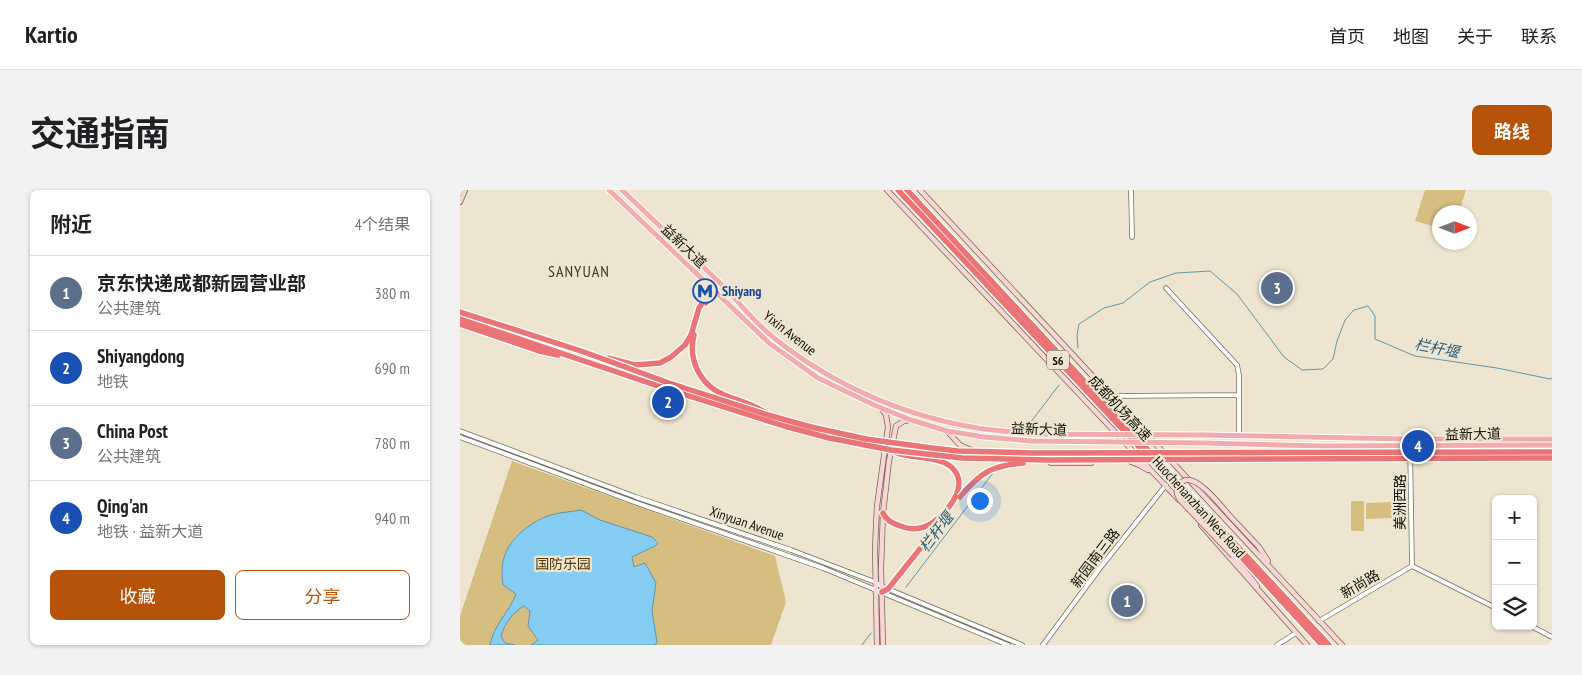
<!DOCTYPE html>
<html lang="zh">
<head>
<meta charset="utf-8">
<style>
	:root { --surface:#fff; --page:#f2f2f2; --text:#202124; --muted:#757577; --line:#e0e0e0; --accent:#b45309 }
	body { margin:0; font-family:"PT Sans Narrow","Noto Sans SC",sans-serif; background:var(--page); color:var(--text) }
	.controls { position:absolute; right:15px; bottom:15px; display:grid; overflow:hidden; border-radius:8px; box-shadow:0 1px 4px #0004 }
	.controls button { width:45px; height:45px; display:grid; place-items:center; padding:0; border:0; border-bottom:1px solid var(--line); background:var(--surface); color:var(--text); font:25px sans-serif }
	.compass { position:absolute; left:972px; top:15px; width:45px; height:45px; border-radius:50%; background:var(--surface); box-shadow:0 1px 4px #0004; rotate:90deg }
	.you { position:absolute; left:519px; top:310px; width:18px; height:18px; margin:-12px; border:4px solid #fff; border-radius:50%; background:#1a73e8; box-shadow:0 0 0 8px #1a73e833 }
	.badge { display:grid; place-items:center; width:32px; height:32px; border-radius:50%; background:var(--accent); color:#fff; font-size:16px; font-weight:700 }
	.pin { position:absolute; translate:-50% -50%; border:2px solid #fff; box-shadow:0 1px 5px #0006 }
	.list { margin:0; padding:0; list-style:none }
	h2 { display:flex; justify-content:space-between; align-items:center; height:65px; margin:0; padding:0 20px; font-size:21px }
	h2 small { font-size:16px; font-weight:400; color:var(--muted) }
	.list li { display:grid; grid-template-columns:32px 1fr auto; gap:15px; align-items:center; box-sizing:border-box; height:75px; padding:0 20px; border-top:1px solid var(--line) }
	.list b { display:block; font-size:19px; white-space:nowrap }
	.list p { margin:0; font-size:16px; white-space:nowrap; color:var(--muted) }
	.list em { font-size:16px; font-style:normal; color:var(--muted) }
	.actions { display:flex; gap:10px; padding:15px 20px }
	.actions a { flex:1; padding:11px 0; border:1px solid var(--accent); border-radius:8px; text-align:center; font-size:18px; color:var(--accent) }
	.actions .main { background:var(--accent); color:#fff }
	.icon { flex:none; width:28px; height:28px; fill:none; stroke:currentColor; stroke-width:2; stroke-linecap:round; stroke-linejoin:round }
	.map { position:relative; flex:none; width:1092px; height:455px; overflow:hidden; border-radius:8px }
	header { display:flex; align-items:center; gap:30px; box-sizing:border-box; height:70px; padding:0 25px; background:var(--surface); border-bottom:1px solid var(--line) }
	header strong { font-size:24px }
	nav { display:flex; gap:28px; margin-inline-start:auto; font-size:18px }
	.intro { display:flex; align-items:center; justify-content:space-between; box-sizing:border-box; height:120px; padding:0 30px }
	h1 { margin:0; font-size:35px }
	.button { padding:12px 22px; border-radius:8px; background:var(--accent); color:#fff; font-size:18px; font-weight:700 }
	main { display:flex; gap:30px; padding:0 30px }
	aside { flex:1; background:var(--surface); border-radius:8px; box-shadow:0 1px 4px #0004 }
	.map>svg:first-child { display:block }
	.green { fill:#d6be80 }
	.water { fill:#85cdf3; stroke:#6395ad }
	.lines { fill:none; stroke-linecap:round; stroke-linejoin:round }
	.stream { stroke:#6395ad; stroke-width:1 }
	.tertiary-casing { stroke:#726c5a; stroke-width:5.5 }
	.secondary-casing { stroke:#726c5a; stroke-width:6 }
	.primary-casing { stroke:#fff; stroke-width:7 }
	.motorway-casing { stroke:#fff; stroke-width:8 }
	.tertiary { stroke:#fff; stroke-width:4 }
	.secondary { stroke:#f9d5d6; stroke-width:4.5 }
	.primary { stroke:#f2acad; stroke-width:5 }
	.motorway { stroke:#ea7476; stroke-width:5.5 }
	.secondary-bridge-casing { stroke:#726c5a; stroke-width:6; stroke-linecap:butt }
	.primary-bridge-casing { stroke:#fff; stroke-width:7; stroke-linecap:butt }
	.motorway-bridge-casing { stroke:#fff; stroke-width:8; stroke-linecap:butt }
	.secondary-bridge { stroke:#f9d5d6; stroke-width:4.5 }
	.primary-bridge { stroke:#f2acad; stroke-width:5 }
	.motorway-bridge { stroke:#ea7476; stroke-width:5.5 }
	.labels { text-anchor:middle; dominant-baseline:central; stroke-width:4.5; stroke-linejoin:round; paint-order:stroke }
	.shield { fill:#ede5d0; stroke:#555145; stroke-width:1 }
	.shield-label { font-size:12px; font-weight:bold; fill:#14110a }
	.street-label { font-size:14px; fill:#14110a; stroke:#ede5d0 }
	.transit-label { font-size:14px; font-weight:bold; fill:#164399; stroke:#ede5d0; text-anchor:start }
	.park-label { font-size:14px; fill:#4f3e06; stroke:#ede5d0 }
	.water-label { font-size:15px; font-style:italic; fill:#285f79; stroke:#ede5d0 }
	.quarter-label { font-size:16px; letter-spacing:1px; fill:#3d3726; stroke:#ede5d0 }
</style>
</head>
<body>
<header>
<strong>Kartio</strong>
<nav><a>首页</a><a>地图</a><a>关于</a><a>联系</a></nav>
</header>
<div class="intro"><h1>交通指南</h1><a class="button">路线</a></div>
<main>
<aside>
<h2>附近<small>4个结果</small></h2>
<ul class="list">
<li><span class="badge" style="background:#5c6f8a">1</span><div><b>京东快递成都新园营业部</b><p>公共建筑</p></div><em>380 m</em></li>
<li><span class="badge" style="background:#1a4fb4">2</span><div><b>Shiyangdong</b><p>地铁</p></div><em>690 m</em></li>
<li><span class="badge" style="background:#5c6f8a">3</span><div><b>China Post</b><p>公共建筑</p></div><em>780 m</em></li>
<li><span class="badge" style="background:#1a4fb4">4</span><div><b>Qing'an</b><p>地铁 · 益新大道</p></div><em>940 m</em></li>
</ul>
<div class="actions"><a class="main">收藏</a><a>分享</a></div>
</aside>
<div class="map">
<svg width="1092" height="455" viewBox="0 0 1092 455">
	<rect width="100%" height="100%" fill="#ede5d0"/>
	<path class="green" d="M965 0H1006L999 22H979V38L955 31Z
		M52 271 315 366 326 412 311 455H0V426Z
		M891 311H904V341H891Z
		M932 312V328L906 329V313Z"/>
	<path class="water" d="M121 320 140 330 192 347 198 353 195 356 172 367 174 377 185 373 196 393 192 421 197 452 195 455H71L78 450 68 436 70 421 64 416C52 423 45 433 41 446L45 453 55 455H30C34 434 49 423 56 404L43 395C42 386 41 376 44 368 49 348 72 331 91 325 100 322 112 322 121 320Z"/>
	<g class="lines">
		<path class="stream" d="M618 158 617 145 619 134 644 118 663 113 690 92 716 83 750 81 777 104 824 167 842 180 863 179 873 169 877 151 885 130 894 120 908 116 915 126V149L955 166 1037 178 1090 189 1092 188
			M567 237 599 195
			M446 397 533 283
			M402 455 411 443"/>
		<g class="tertiary-casing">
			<path id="tertiary" d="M671 0 672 47
				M706 98 777 175 779 185V246
				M651 206 778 205
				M0 241 176 307 331 360 415 392 421 396 562 455
				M0 247 174 312 363 378 548 455
				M950 253 952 376
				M952 376 1036 418
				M859 431 952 376
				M1071 436 1092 447
				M583 455 640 378 706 295
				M817 455 836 443"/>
		</g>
		<g class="secondary-casing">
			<path id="secondary" d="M427 0 719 310
				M460 0 882 455
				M0 12 5 0
				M487 241 500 255 526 267
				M669 271 679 275 688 280
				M591 273H631
				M769 325 799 357 808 371
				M741 335 847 455
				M773 366 797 396
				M417 455 415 358 417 316 428 237 426 225 421 218
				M423 455 421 379 423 323 429 271 436 236 444 231 450 230"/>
		</g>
		<g class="primary-casing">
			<path id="primary" d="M149 0 309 153 358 188 414 215 451 230 487 241 524 247
				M162 0C195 32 228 62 261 94 279 112 294 132 314 148 374 196 448 228 524 239
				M744 245 948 249H1092
				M743 253 866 256 1092 255"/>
		</g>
		<g class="motorway-casing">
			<path id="motorway" d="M438 0 728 309 862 455
				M447 0 869 455
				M246 113 256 102
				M234 145C231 156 232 168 237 179 252 212 283 205 307 224
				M148 168 175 175 200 173 211 167 225 155 231 145 239 118 252 98
				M423 323C426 329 431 333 438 335 445 338 452 340 460 338 477 335 504 306 498 287 490 262 450 272 431 260
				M422 402 428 399 486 326"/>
		</g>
		<use href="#tertiary" class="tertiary"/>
		<use href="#secondary" class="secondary"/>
		<use href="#primary" class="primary"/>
		<use href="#motorway" class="motorway"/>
		<g class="secondary-bridge-casing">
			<path id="secondary-bridge" d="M769 325C761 316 731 276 719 295 715 301 717 305 720 310L773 366"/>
		</g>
		<g class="primary-bridge-casing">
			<path id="primary-bridge" d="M524 239 571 244 744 245
				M524 247 572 251 743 253"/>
		</g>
		<g class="motorway-bridge-casing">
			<path id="motorway-bridge" d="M0 122 124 162 209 193 308 225 351 237 406 249 472 258 498 261 573 263 1092 262
				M0 129 207 199 324 236 369 248 431 260 502 268 589 270 1092 268
				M0 134 79 161 98 165
				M500 307C521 282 531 276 563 273"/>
		</g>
		<use href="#secondary-bridge" class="secondary-bridge"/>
		<use href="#primary-bridge" class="primary-bridge"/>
		<use href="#motorway-bridge" class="motorway-bridge"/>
	</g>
	<defs>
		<g id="metro-ring" transform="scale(1.25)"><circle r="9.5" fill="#ede5d0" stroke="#1a4fb4" stroke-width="1.5"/><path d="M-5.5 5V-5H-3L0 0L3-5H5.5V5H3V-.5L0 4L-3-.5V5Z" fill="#1a4fb4"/></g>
	</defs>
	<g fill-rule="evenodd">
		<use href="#metro-ring" x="245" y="101"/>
	</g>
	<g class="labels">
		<rect class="shield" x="587" y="160.5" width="22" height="19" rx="4"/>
		<g class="shield-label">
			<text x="598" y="170">S6</text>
		</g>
		<g class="street-label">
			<text transform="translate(224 56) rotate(44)">益新大道</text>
			<text transform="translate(330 143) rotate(38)">Yixin Avenue</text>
			<text transform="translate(660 218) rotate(47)">成都机场高速</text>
			<text transform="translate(579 239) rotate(2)">益新大道</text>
			<text transform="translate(1013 244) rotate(-1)">益新大道</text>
			<text transform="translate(940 312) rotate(-90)">美洲西路</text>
			<text transform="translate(739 317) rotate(48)">Huochenanzhan West Road</text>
			<text transform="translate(287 333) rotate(19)">Xinyuan Avenue</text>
			<text transform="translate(635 368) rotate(-53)">新园南三路</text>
			<text transform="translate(900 394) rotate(-30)">新尚路</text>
		</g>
		<g class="transit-label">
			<text x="262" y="101">Shiyang</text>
		</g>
		<g class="park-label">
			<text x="103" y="374">国防乐园</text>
		</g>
		<g class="water-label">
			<text transform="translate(977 158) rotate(11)">栏杆堰</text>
			<text transform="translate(476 342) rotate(-53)">栏杆堰</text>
		</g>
		<g class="quarter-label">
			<text x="119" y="81">SANYUAN</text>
		</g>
	</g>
</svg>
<div class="controls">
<button>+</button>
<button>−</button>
<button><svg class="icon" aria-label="layers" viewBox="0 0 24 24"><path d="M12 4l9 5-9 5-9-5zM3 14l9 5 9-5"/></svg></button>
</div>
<svg class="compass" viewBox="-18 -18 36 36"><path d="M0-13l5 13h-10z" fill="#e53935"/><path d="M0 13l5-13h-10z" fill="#757577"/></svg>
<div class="you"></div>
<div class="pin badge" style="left:667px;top:411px;background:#5c6f8a">1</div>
<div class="pin badge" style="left:208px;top:212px;background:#1a4fb4">2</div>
<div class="pin badge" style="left:817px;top:98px;background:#5c6f8a">3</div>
<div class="pin badge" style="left:958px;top:256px;background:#1a4fb4">4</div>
</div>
</main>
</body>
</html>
